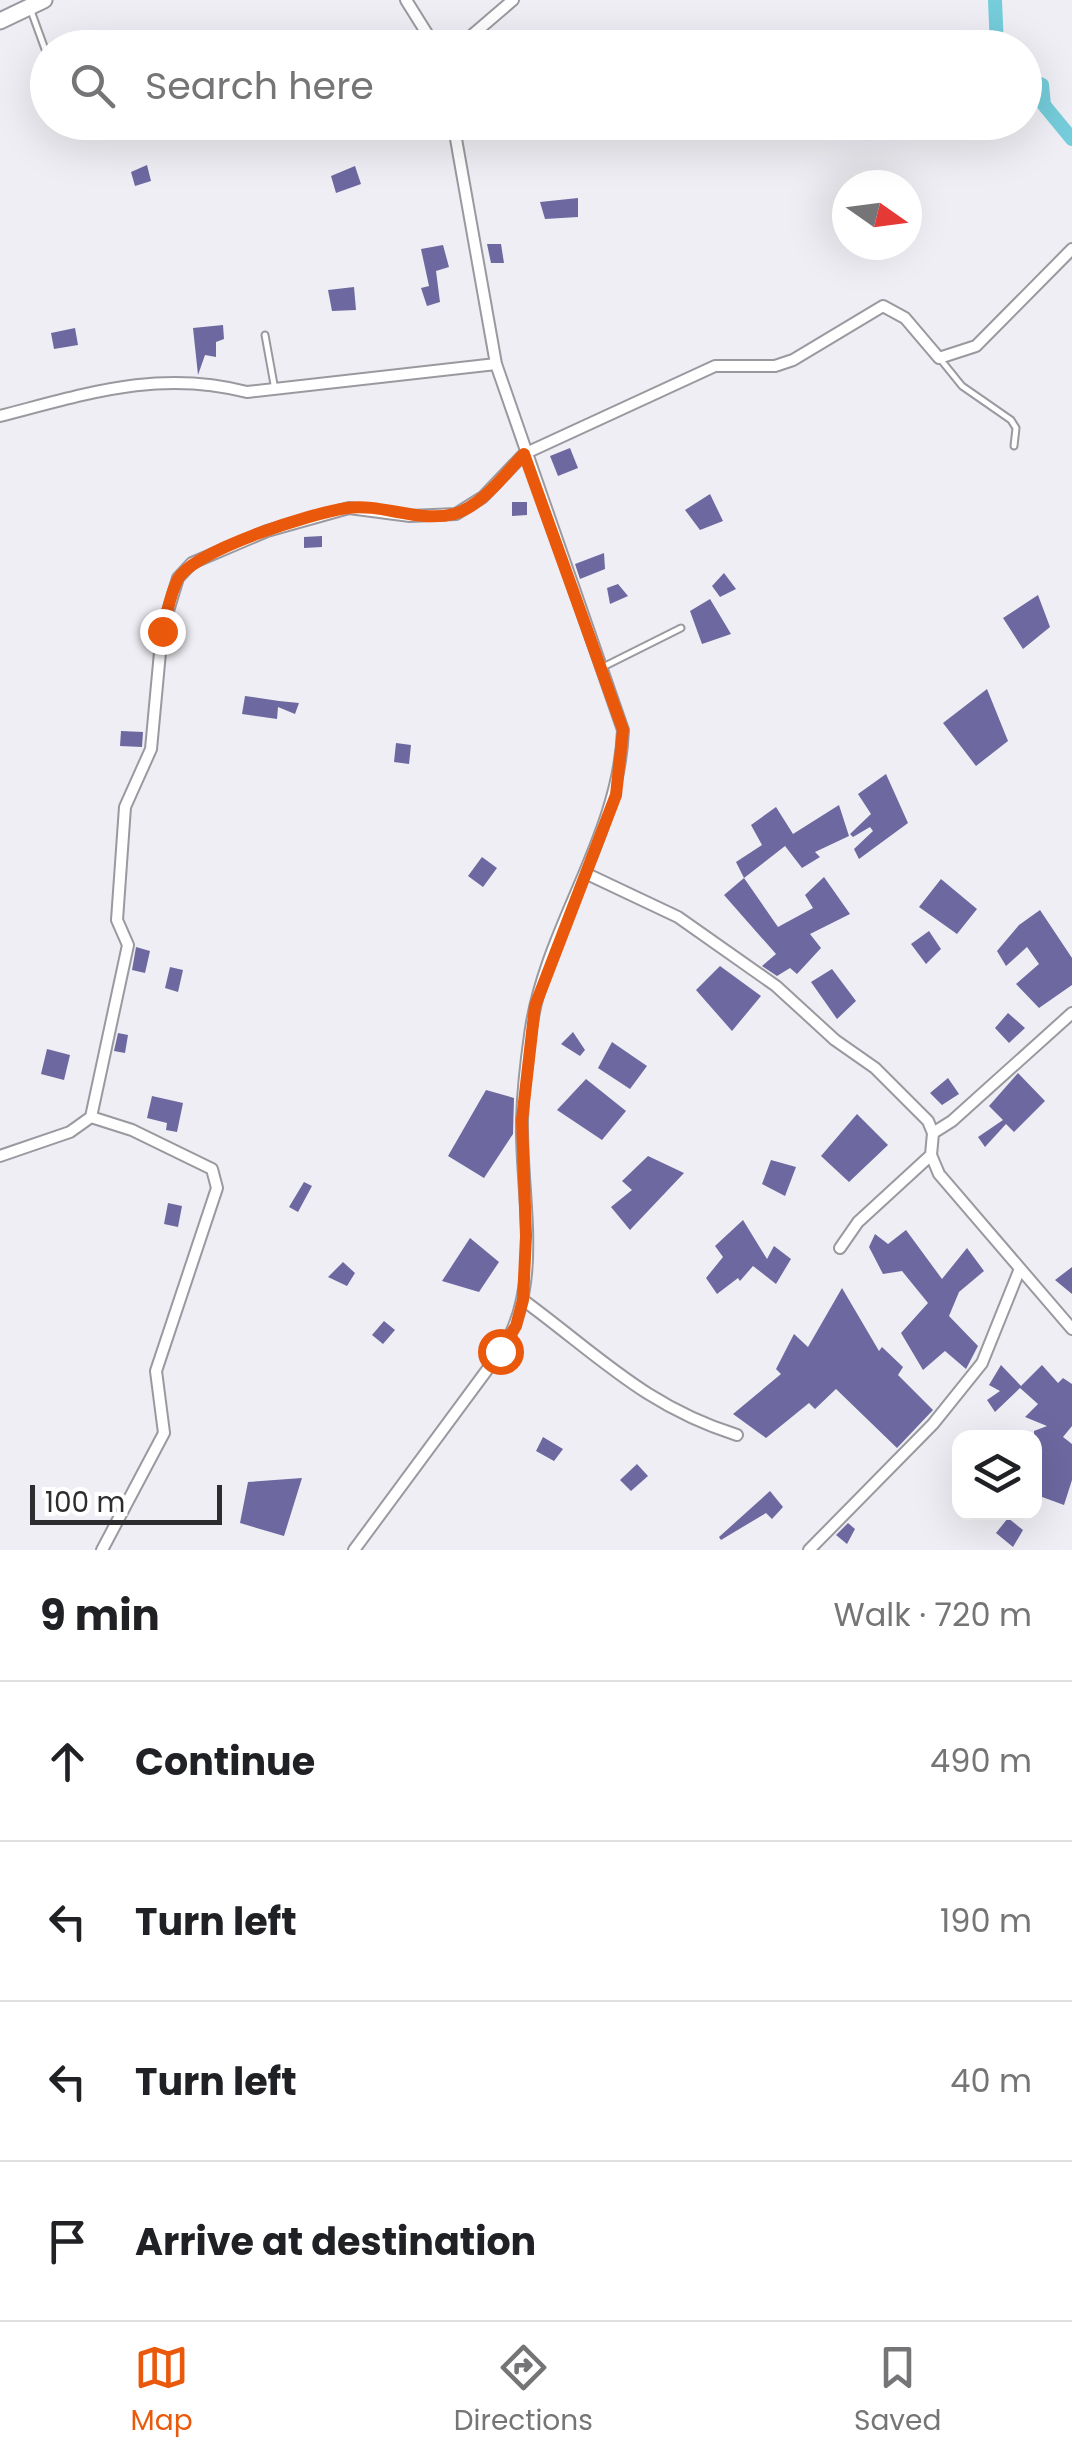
<!DOCTYPE html>
<html lang="en">
<head>
<meta charset="utf-8">
<style>
	:root { --surface:#fff; --page:#f6f6f6; --text:#202124; --muted:#757577; --line:#e0e0e0; --accent:#ea580c }
	body { margin:0; font-family:Poppins,sans-serif; background:var(--page); color:var(--text) }
	.controls { position:absolute; right:30px; bottom:30px; display:grid; overflow:hidden; border-radius:20px; box-shadow:0 10px 40px #0002 }
	.controls button { width:90px; height:90px; display:grid; place-items:center; padding:0; border:0; border-bottom:2px solid var(--line); background:var(--surface); color:var(--text); font:50px sans-serif }
	.compass { position:absolute; left:832px; top:170px; width:90px; height:90px; border-radius:50%; background:var(--surface); box-shadow:0 10px 40px #0002; rotate:104deg }
	.scale { position:absolute; left:30px; bottom:25px; width:192px; box-sizing:border-box; padding-left:10px; border:5px solid #2d2d30; border-top:0; font-size:28px; line-height:35px; white-space:nowrap; color:#2d2d30; -webkit-text-stroke:8px #fff; paint-order:stroke }
	.stop { position:absolute; width:30px; height:30px; margin:-22px; border:8px solid #ea580c; border-radius:50%; background:#fff }
	.stop.end { background:#ea580c; border-color:#fff; box-shadow:0 2px 10px #0008 }
	.list { margin:0; padding:0; list-style:none }
	h2 { display:flex; justify-content:space-between; align-items:center; height:130px; margin:0; padding:0 40px; font-size:42px }
	h2 small { font-size:32px; font-weight:400; color:var(--muted) }
	.list li { display:grid; grid-template-columns:65px 1fr auto; gap:30px; align-items:center; box-sizing:border-box; height:160px; padding:0 40px; border-top:2px solid var(--line) }
	.list b { display:block; font-size:38px; white-space:nowrap }
	.list em { font-size:32px; font-style:normal; color:var(--muted) }
	.icon { flex:none; width:55px; height:55px; fill:none; stroke:currentColor; stroke-width:2; stroke-linecap:round; stroke-linejoin:round }
	.map { position:relative; flex:none; width:1072px; height:1550px; overflow:hidden }
	.search { position:absolute; background:var(--surface); box-shadow:0 10px 40px #0002; left:30px; right:30px; top:30px; height:110px; display:flex; align-items:center; gap:25px; box-sizing:border-box; padding:0 35px; border-radius:55px; color:var(--muted); font-size:38px }
	.sheet { height:770px; background:var(--surface) }
	nav { display:flex; justify-content:space-around; align-items:center; box-sizing:border-box; height:140px; border-top:2px solid var(--line); background:var(--surface); font-size:28px; color:var(--muted) }
	nav a { display:grid; justify-items:center; gap:5px }
	nav .on { color:var(--accent) }
	.map>svg:first-child { display:block }
	.lines { fill:none; stroke-linecap:round; stroke-linejoin:round }
	.canal { stroke:#75ccda; stroke-width:14 }
	.building { fill:#6d68a0 }
	.lane-casing { stroke:#99999f; stroke-width:9 }
	.street-casing { stroke:#99999f; stroke-width:14 }
	.secondary-casing { stroke:#99999f; stroke-width:19 }
	.lane { stroke:#fff; stroke-width:5 }
	.street { stroke:#fff; stroke-width:10 }
	.secondary { stroke:#fff; stroke-width:15 }
	.route { stroke:#ea580c; stroke-width:12 }
</style>
</head>
<body>
<div class="map">
<svg width="1072" height="1550" viewBox="0 0 1072 1550">
	<rect width="100%" height="100%" fill="#eeeef4"/>
	<g class="lines">
		<path class="canal" d="M995 0 997 48
			M1024 77 1042 85 1044 105 1072 139"/>
	</g>
	<path class="building" d="M147 165 151 181 135 186 131 172Z
		M355 166 361 184 336 193 331 176Z
		M578 198V217L545 219 540 202Z
		M487 244H501L504 263H491Z
		M443 245 449 267 436 271 440 302 427 306 421 288 429 286 421 249Z
		M354 287 356 310 332 311 328 290Z
		M223 325 224 339 216 342V357L205 355 198 375 193 328Z
		M75 328 78 345 54 349 51 333Z
		M570 448 578 468 558 476 550 456Z
		M710 494 723 521 700 530 685 510Z
		M512 502H527V515L512 516Z
		M322 536V547L304 548V537Z
		M604 553 605 569 580 579 575 564Z
		M724 573 736 589 720 597 712 586Z
		M618 584 628 596 610 604 607 588Z
		M1038 595 1050 627 1023 649 1003 618Z
		M710 599 731 634 702 644 690 611Z
		M987 689 1008 741 976 766 943 723Z
		M245 696 279 701 299 703 295 714 278 707 277 719 242 714Z
		M121 731 143 732 142 747 120 746Z
		M396 743 411 745 409 764 394 762Z
		M886 774 908 823 859 859 854 849 873 831 870 827 853 837 850 834 871 814 858 794Z
		M839 805 849 836 815 852 820 857 802 868 785 846 744 878 736 862 762 845 751 825 776 807 793 834Z
		M482 857 497 868 483 887 468 876Z
		M824 877 850 914 810 934 821 948 797 974 790 968 777 976 762 966 776 954 724 895 744 878 778 927 813 908 805 895Z
		M941 879 977 909 957 934 919 907Z
		M1040 910 1072 958V985L1039 1008 1016 984 1039 964 1027 947 1006 966 997 951 1019 925Z
		M929 931 941 949 926 964 911 944Z
		M136 947 150 951 145 973 132 970Z
		M720 966 761 996 732 1031 696 990Z
		M170 967 183 970 178 992 165 988Z
		M832 969 856 1001 837 1019 811 982Z
		M1008 1013 1025 1028 1009 1043 995 1028Z
		M573 1032 585 1050 580 1056 561 1044Z
		M118 1033 128 1035 125 1053 114 1051Z
		M612 1042 647 1066 630 1089 598 1068Z
		M47 1049 70 1055 64 1080 41 1074Z
		M1018 1073 1045 1101 1014 1132 1006 1124 985 1147 978 1137 1003 1120 989 1106Z
		M948 1078 959 1094 942 1105 930 1093Z
		M586 1079 626 1111 602 1140 557 1110Z
		M486 1090 514 1098 513 1134 484 1178 448 1156Z
		M152 1096 183 1103 177 1132 166 1130 167 1123 147 1118Z
		M857 1114 888 1145 849 1182 821 1156Z
		M648 1156 684 1173 630 1230 611 1207 632 1190 622 1181Z
		M771 1160 796 1167 785 1196 762 1184Z
		M304 1182 312 1186 298 1212 289 1207Z
		M168 1203 182 1206 178 1227 164 1224Z
		M743 1220 767 1259 774 1246 791 1259 776 1284 753 1266 740 1281 738 1278 717 1294 706 1278 723 1257 715 1246Z
		M906 1230 942 1279 967 1248 984 1271 959 1292 949 1316 978 1346 966 1369 945 1351 923 1370 901 1333 928 1303 902 1271 883 1274 869 1247 875 1234 888 1244Z
		M470 1238 499 1262 479 1292 442 1281Z
		M343 1262 355 1273 347 1286 328 1277Z
		M1072 1267V1294L1055 1280Z
		M842 1288 879 1351 882 1347 903 1367 898 1375 933 1410 897 1448 836 1389 815 1409 809 1403 766 1438 733 1414 781 1374 776 1369 794 1334 808 1347Z
		M384 1321 395 1330 383 1344 372 1335Z
		M1001 1365 1021 1386 1042 1365 1058 1383 1063 1378 1072 1384V1426L1063 1437 1072 1444V1480L1064 1505 1034 1494V1431L1047 1426 1025 1417 1038 1404 1020 1388 995 1412 987 1400 1000 1391 989 1385Z
		M543 1437 563 1449 554 1461 536 1451Z
		M637 1464 648 1476 631 1491 620 1480Z
		M302 1478 284 1536 240 1523 248 1482Z
		M770 1491 783 1507 772 1519 766 1513 721 1540 719 1537Z
		M1008 1518 1023 1530 1013 1547 996 1533Z
		M848 1523 855 1529 847 1544 836 1535Z"/>
	<g class="lines">
		<g class="lane-casing">
			<path id="lane" d="M30 8 46 52
				M265 335 275 390
				M941 360 962 386 1011 420 1016 428 1014 446
				M603 667 681 628"/>
		</g>
		<g class="street-casing">
			<path id="street" d="M406 0 436 48
				M457 48 513 0
				M0 416C86 394 159 369 247 392L496 364
				M585 873 678 917 776 986 835 1040 875 1068 928 1121 933 1133 931 1155 939 1174 1072 1329
				M91 1117 132 1130 212 1169 217 1188 156 1371 164 1433 102 1550
				M933 1133 952 1121 1072 1013
				M0 1156 70 1132 91 1117 128 945 117 920 125 807 151 749 162 631 178 578 192 563 267 531 349 508 410 516 456 514 483 497 524 454 715 366H775L793 360 883 306 905 318 939 358 976 346 1072 249
				M840 1248 858 1222 931 1155
				M523 1300C598 1355 645 1406 737 1435
				M354 1550 501 1351C545 1285 520 1194 522 1119 523 1091 526 1063 530 1035 544 928 619 839 623 730L496 364 453 122
				M809 1550 933 1424 982 1363 1019 1271"/>
		</g>
		<g class="secondary-casing">
			<path id="secondary" d="M0 21 44 0"/>
		</g>
		<use href="#lane" class="lane"/>
		<use href="#street" class="street"/>
		<use href="#secondary" class="secondary"/>
	</g>
	<g class="lines">
		<path class="route" d="M162 631C167 615 170 594 178 579 194 550 312 513 347 508 382 503 418 523 454 514 482 506 505 474 524 454L623 730 616 795 535 1006 522 1120 526 1236 523 1300 516 1326 500 1351"/>
	</g>
</svg>
<div class="controls">
<button><svg class="icon" aria-label="layers" viewBox="0 0 24 24"><path d="M12 4l9 5-9 5-9-5zM3 14l9 5 9-5"/></svg></button>
</div>
<svg class="compass" viewBox="-18 -18 36 36"><path d="M0-13l5 13h-10z" fill="#e53935"/><path d="M0 13l5-13h-10z" fill="#757577"/></svg>
<div class="scale">100 m</div>
<div class="stop" style="left:500px;top:1351px"></div>
<div class="stop end" style="left:162px;top:631px"></div>
<div class="search"><svg class="icon" aria-label="search" viewBox="0 0 24 24"><circle cx="10" cy="10" r="6"/><path d="M15 15l6 6"/></svg>Search here</div>
</div>
<section class="sheet">
<h2>9 min<small>Walk · 720 m</small></h2>
<ul class="list">
<li><svg class="icon" aria-label="ahead" viewBox="0 0 24 24"><path d="M12 20V5M6 11l6-6 6 6"/></svg><div><b>Continue</b></div><em>490 m</em></li>
<li><svg class="icon" aria-label="left" viewBox="0 0 24 24"><path d="M17 20v-9H6M10 6l-5 5 5 5"/></svg><div><b>Turn left</b></div><em>190 m</em></li>
<li><svg class="icon" aria-label="left" viewBox="0 0 24 24"><path d="M17 20v-9H6M10 6l-5 5 5 5"/></svg><div><b>Turn left</b></div><em>40 m</em></li>
<li><svg class="icon" aria-label="arrive" viewBox="0 0 24 24"><path d="M6 21V4h12l-3 4 3 4H6"/></svg><div><b>Arrive at destination</b></div></li>
</ul>
</section>
<nav>
<a class="on"><svg class="icon" aria-label="map" viewBox="0 0 24 24"><path d="M3 6l6-2 6 2 6-2v14l-6 2-6-2-6 2zM9 4v14M15 6v14"/></svg>Map</a>
<a><svg class="icon" aria-label="directions" viewBox="0 0 24 24"><path d="M12 3l9 9-9 9-9-9zM9 14v-3h6M13 9l2 2-2 2"/></svg>Directions</a>
<a><svg class="icon" aria-label="saved" viewBox="0 0 24 24"><path d="M7 4h10v16l-5-4-5 4z"/></svg>Saved</a>
</nav>
</body>
</html>
